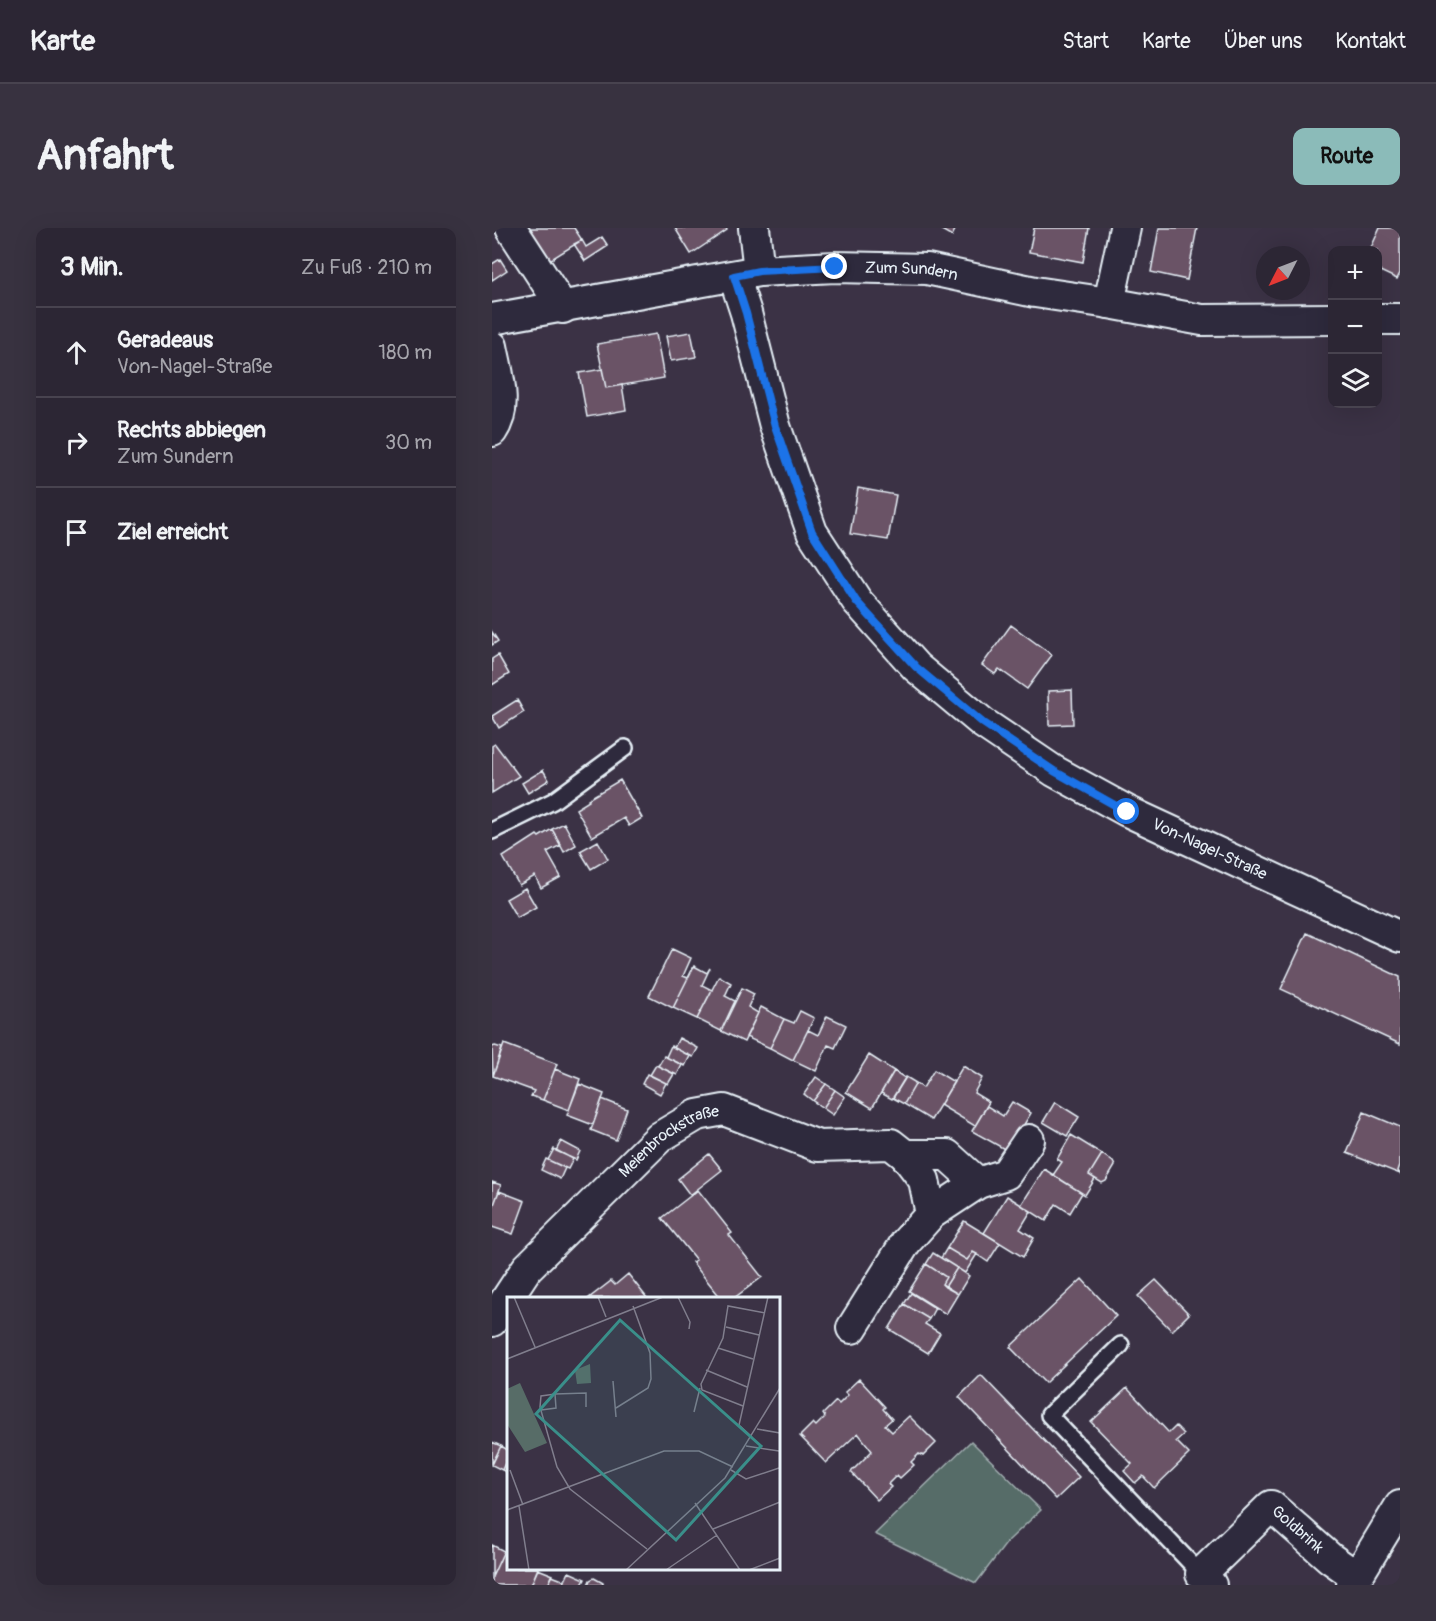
<!DOCTYPE html>
<html lang="de">
<head>
<meta charset="utf-8">
<style>
	:root { --surface:#2c2634; --page:#383240; --text:#f1f3f6; --muted:#a6a5ac; --line:#48434f; --accent:#8bbbb9 }
	body { margin:0; font-family:Pangolin,sans-serif; background:var(--page); color:var(--text) }
	.controls { position:absolute; right:18px; top:18px; display:grid; overflow:hidden; border-radius:12px; box-shadow:0 6px 24px #0002 }
	.controls button { width:54px; height:54px; display:grid; place-items:center; padding:0; border:0; border-bottom:2px solid var(--line); background:var(--surface); color:var(--text); font:30px sans-serif }
	.compass { position:absolute; left:764px; top:18px; width:54px; height:54px; border-radius:50%; background:var(--surface); box-shadow:0 6px 24px #0002; rotate:228deg }
	.stop { position:absolute; width:18px; height:18px; margin:-14px; border:4px solid #1a73e8; border-radius:50%; background:#fff }
	.stop.end { background:#1a73e8; border-color:#fff; box-shadow:0 2px 6px #0008 }
	.list { margin:0; padding:0; list-style:none }
	h2 { display:flex; justify-content:space-between; align-items:center; height:78px; margin:0; padding:0 24px; font-size:26px }
	h2 small { font-size:20px; font-weight:400; color:var(--muted) }
	.list li { display:grid; grid-template-columns:39px 1fr auto; gap:18px; align-items:center; box-sizing:border-box; height:90px; padding:0 24px; border-top:2px solid var(--line) }
	.list b { display:block; font-size:22px; white-space:nowrap }
	.list p { margin:0; font-size:20px; white-space:nowrap; color:var(--muted) }
	.list em { font-size:20px; font-style:normal; color:var(--muted) }
	.icon { flex:none; width:33px; height:33px; fill:none; stroke:currentColor; stroke-width:2; stroke-linecap:round; stroke-linejoin:round }
	.map { position:relative; flex:none; width:908px; height:1357px; overflow:hidden; border-radius:12px }
	header { display:flex; align-items:center; gap:36px; box-sizing:border-box; height:84px; padding:0 30px; background:var(--surface); border-bottom:2px solid var(--line) }
	header strong { font-size:28px }
	nav { display:flex; gap:33px; margin-inline-start:auto; font-size:21px }
	.intro { display:flex; align-items:center; justify-content:space-between; box-sizing:border-box; height:144px; padding:0 36px }
	h1 { margin:0; font-size:42px }
	.button { padding:15px 27px; border-radius:12px; background:var(--accent); color:#111; font-size:21px; font-weight:700 }
	main { display:flex; gap:36px; padding:0 36px }
	aside { flex:1; background:var(--surface); border-radius:12px; box-shadow:0 6px 24px #0002 }
	.map>svg:first-child { display:block }
	.green { fill:#576c67; stroke:#a0aeb0; stroke-width:1.5 }
	.building { fill:#6a5366; stroke:#e8f1f8; stroke-width:1.5 }
	.lines { fill:none; stroke-linecap:round; stroke-linejoin:round }
	.lane-casing { stroke:#e8f1f8; stroke-width:20 }
	.street-casing { stroke:#e8f1f8; stroke-width:34 }
	.lane { stroke:#2f2a3d; stroke-width:15 }
	.street { stroke:#2f2a3d; stroke-width:30 }
	.route { stroke:#1a73e8; stroke-width:8 }
	.labels { text-anchor:middle; dominant-baseline:central; stroke-width:6; stroke-linejoin:round; paint-order:stroke }
	.street-label { font-size:16px; fill:#e8f1f8; stroke:#2f2a3d }
	.inset-road { fill:none; stroke:#807e8d; stroke-width:1.5 }
	.view { fill:#3a8f8a; fill-opacity:0.15; stroke:#3a8f8a; stroke-width:3 }
	.inset-edge { fill:none; stroke:#e8f1f8; stroke-width:3 }
</style>
</head>
<body>
<header>
<strong>Karte</strong>
<nav><a>Start</a><a>Karte</a><a>Über uns</a><a>Kontakt</a></nav>
</header>
<div class="intro"><h1>Anfahrt</h1><a class="button">Route</a></div>
<main>
<aside>
<h2>3 Min.<small>Zu Fuß · 210 m</small></h2>
<ul class="list">
<li><svg class="icon" aria-label="ahead" viewBox="0 0 24 24"><path d="M12 20V5M6 11l6-6 6 6"/></svg><div><b>Geradeaus</b><p>Von-Nagel-Straße</p></div><em>180 m</em></li>
<li><svg class="icon" aria-label="right" viewBox="0 0 24 24"><path d="M7 20v-9h11M14 6l5 5-5 5"/></svg><div><b>Rechts abbiegen</b><p>Zum Sundern</p></div><em>30 m</em></li>
<li><svg class="icon" aria-label="arrive" viewBox="0 0 24 24"><path d="M6 21V4h12l-3 4 3 4H6"/></svg><div><b>Ziel erreicht</b></div></li>
</ul>
</aside>
<div class="map">
<svg width="908" height="1357" viewBox="0 0 908 1357">
	<rect width="100%" height="100%" fill="#3b3245"/>
	<filter id="ink" filterUnits="userSpaceOnUse"><feTurbulence type="fractalNoise" baseFrequency=".0167" numOctaves="2"/><feDisplacementMap in="SourceGraphic" scale="12" xChannelSelector="R" yChannelSelector="G"/><feConvolveMatrix kernelMatrix="1 2 1 2 8 2 1 2 1" color-interpolation-filters="sRGB"/></filter>
	<g filter="url(#ink)">
		<path class="green" d="M479 1213 549 1282 516 1313 484 1355 383 1306Z"/>
		<path class="building" d="M37 0H82L90 12 58 32Z
			M183 0H234L235 2 199 26Z
			M446 0H464L460 8Z
			M542 0H597L591 34 537 24Z
			M667 0H705L695 52 659 44Z
			M888 0H908V45L905 51 886 42V22H878Z
			M110 9 116 18 93 33 82 16 90 12 94 19Z
			M8 31 15 42 0 52V36Z
			M199 104 204 129 179 133 174 108Z
			M164 106 172 150 114 160 105 116Z
			M110 141 114 160 130 157 134 182 95 189 87 145Z
			M366 260 404 267 396 312 358 306Z
			M519 397 560 427 535 461 507 441 503 446 490 437Z
			M0 404 6 413 0 417Z
			M6 427 17 446 0 457V431Z
			M580 462 581 496 557 497 556 463Z
			M25 472 32 484 7 500 0 488Z
			M3 516 27 548 0 565V518Z
			M51 542 57 552 36 565 30 555Z
			M128 552 150 590 137 598 132 590 100 609 84 581 97 573 96 571Z
			M72 595 84 617 72 624 60 601Z
			M60 601 69 617 55 624 69 649 49 660 43 648 27 657 11 629 45 607 47 609Z
			M106 613 116 631 99 641 88 623Z
			M33 660 44 679 25 690 14 671Z
			M815 705 908 749V816L789 761Z
			M180 721 199 730 191 748 196 750 181 780 157 768Z
			M202 738 215 745 218 740 210 757 220 762 205 791 181 780Z
			M227 748 239 755 233 768 243 773 229 803 205 791Z
			M250 760 262 766 256 779 266 785 252 814 229 803Z
			M269 779 292 791 278 820 254 809Z
			M308 783 322 790 301 832 278 820 292 791 302 795Z
			M335 788 354 797 343 820 336 817 324 843 301 832 316 802 326 807Z
			M187 810 206 820 201 829 182 820Z
			M12 816 65 836 51 872 39 868 42 863 1 848Z
			M3 818 10 820 1 848 0 819Z
			M179 818 198 828 193 838 174 829Z
			M377 827 402 843 380 880 354 864Z
			M172 828 190 837 185 847 166 838Z
			M164 837 182 846 176 856 158 847Z
			M471 838 490 850 482 865 497 874 483 898 448 877Z
			M63 841 88 851 77 882 51 872Z
			M442 842 462 854 439 892 412 876 424 855 431 860Z
			M402 843 413 850 400 871 389 865Z
			M155 846 174 855 168 866 150 856Z
			M324 849 334 856 321 873 312 866Z
			M414 849 424 855 412 876 401 870Z
			M87 856 112 866 101 897 75 887Z
			M334 856 343 862 331 880 321 873Z
			M343 862 353 869 341 887 331 880Z
			M110 871 135 881 124 912 99 902Z
			M520 874 539 885 516 923 480 903 495 878 511 888Z
			M563 874 587 889 575 908 551 894Z
			M872 884 908 899V937L906 943 908 946 855 925Z
			M579 907 610 926 597 947 603 951 593 967 561 947 570 934 565 931Z
			M69 913 88 923 84 932 64 923Z
			M62 921 81 931 76 941 56 932Z
			M217 926 230 942 198 967 186 951Z
			M610 926 621 934 623 938 614 953 610 955 597 947Z
			M54 931 73 940 68 951 49 942Z
			M552 941 590 965 578 985 564 976 554 993 529 977Z
			M0 954 9 957 0 982Z
			M206 962 240 1005 237 1007 270 1049 242 1070H229L200 1034 204 1032 170 990Z
			M7 963 33 973 21 1006 0 999V982Z
			M515 968 539 983 528 1001 542 1010 531 1029 492 1005Z
			M472 993 508 1015 496 1034 481 1024 475 1032 455 1020Z
			M455 1020 475 1032 481 1024 485 1026 473 1045 449 1030Z
			M441 1025 465 1040 453 1059 450 1056 454 1049 434 1036Z
			M434 1036 454 1049 450 1056 466 1066 454 1086 417 1063Z
			M465 1040 477 1048 466 1066 453 1059Z
			M136 1046 155 1070H97L119 1053 123 1057Z
			M590 1051 624 1088 553 1155 518 1119Z
			M664 1052 697 1086 680 1103 646 1068Z
			M419 1065 443 1080 437 1091 412 1076Z
			M412 1076 437 1091 433 1096 448 1105 436 1125 397 1101Z
			M489 1147 587 1249 564 1271 467 1169Z
			M367 1151 393 1179 391 1181 400 1191 393 1197 400 1204 417 1188 444 1215 431 1228 427 1226 419 1234 422 1237 408 1250 405 1247 396 1256 399 1259 385 1272 359 1244 380 1223 366 1205 334 1235 308 1208 321 1195 324 1198 333 1189 331 1186 344 1173 347 1176 356 1167 353 1164Z
			M635 1160 677 1205 684 1198 692 1206 684 1213 697 1226 662 1260 651 1248 643 1255 632 1243 640 1236 599 1194Z
			M0 1214 9 1218 0 1236Z
			M9 1218 16 1222V1228L10 1242 0 1237Z
			M16 1228V1245L10 1242Z
			M0 1317 12 1323 0 1349Z
			M12 1323 16 1325V1340H46L39 1357H0V1349Z
			M46 1341 61 1347 56 1357H39Z
			M77 1344 93 1351 90 1357H71Z
			M60 1348 73 1353 71 1357H56Z
			M102 1350 111 1355V1357H96L98 1352Z"/>
		<g class="lines">
			<g class="lane-casing">
				<path id="lane" d="M0 603 61 573 133 520
					M629 1117 557 1187 709 1346"/>
			</g>
			<g class="street-casing">
				<g id="street">
					<path d="M19 0 71 80"/>
					<path d="M262 0 267 43"/>
					<path id="s1" d="M242 48 254 85 283 198 320 304 365 373 424 439 491 495 562 543 635 583 908 709"/>
					<path d="M617 75 633 0"/>
					<path id="s2" d="M0 91 267 43 343 39 435 41 543 64 617 75 710 92 840 91"/>
					<path d="M886 91H908"/>
					<path d="M0 118C5 145 17 178 0 203"/>
					<path d="M413 927H455L486 955"/>
					<path id="s3" d="M0 1093 35 1040 168 909 205 887 232 882 326 918 399 916 413 927 432 952 439 986"/>
					<path d="M360 1100 414 1014 439 986 486 955 514 946 537 912"/>
					<path id="s4" d="M719 1357 709 1346 779 1278 838 1330 865 1349"/>
					<path d="M860 1357 908 1278"/>
				</g>
			</g>
			<use href="#lane" class="lane"/>
			<use href="#street" class="street"/>
		</g>
	</g>
	<g class="lines" filter="url(#ink)">
		<path class="route" d="M343 39 267 43 242 48 254 85 283 198 320 304 364 373 424 439 491 495 562 543 635 584"/>
	</g>
	<g class="labels">
		<g class="street-label">
			<text stroke="none"><textPath href="#s2" startOffset="424">Zum Sundern</textPath></text>
			<text stroke="none"><textPath href="#s1" startOffset="786">Von-Nagel-Straße</textPath></text>
			<text stroke="none"><textPath href="#s3" startOffset="256">Meienbrockstraße</textPath></text>
			<text stroke="none"><textPath href="#s4" startOffset="148">Goldbrink</textPath></text>
		</g>
	</g>
	<g transform="translate(15 1069)">
		<rect width="273" height="273" fill="#3b3245"/>
		<path d="M83 67 84 86 70 87 68 73ZM13 86 40 146 18 155 0 127V92Z" fill="#576c67"/>
		<path class="inset-road" d="M7 0 28 50M91 0 99 20M171 0 183 25 182 32M219 30 252 38M211 51 246 62M0 62 156 0M199 73 240 90M106 84 109 120M48 97 79 96V110M236 109 195 93 194 87 216 41 221 9 258 16M109 111 141 91 144 82 143 56 126 9M34 113 49 111 48 97 34 99 33 110 50 170 63 192 140 252M187 115 193 91M250 132 273 136M245 140 232 128 261 0M239 149 272 154M3 173 16 208M224 173 239 182 272 171M188 206 233 273M12 209 22 273M0 213 157 154H192L226 170M206 232 273 205M119 273 218 181 273 91M159 273 210 238M242 273 273 261"/>
		<path class="view" d="M113 23 254 149 169 243 29 117Z"/>
		<rect width="273" height="273" class="inset-edge"/>
	</g>
</svg>
<div class="controls">
<button>+</button>
<button>−</button>
<button><svg class="icon" aria-label="layers" viewBox="0 0 24 24"><path d="M12 4l9 5-9 5-9-5zM3 14l9 5 9-5"/></svg></button>
</div>
<svg class="compass" viewBox="-18 -18 36 36"><path d="M0-13l5 13h-10z" fill="#e53935"/><path d="M0 13l5-13h-10z" fill="#a6a5ac"/></svg>
<div class="stop" style="left:635px;top:584px"></div>
<div class="stop end" style="left:343px;top:39px"></div>
</div>
</main>
</body>
</html>
